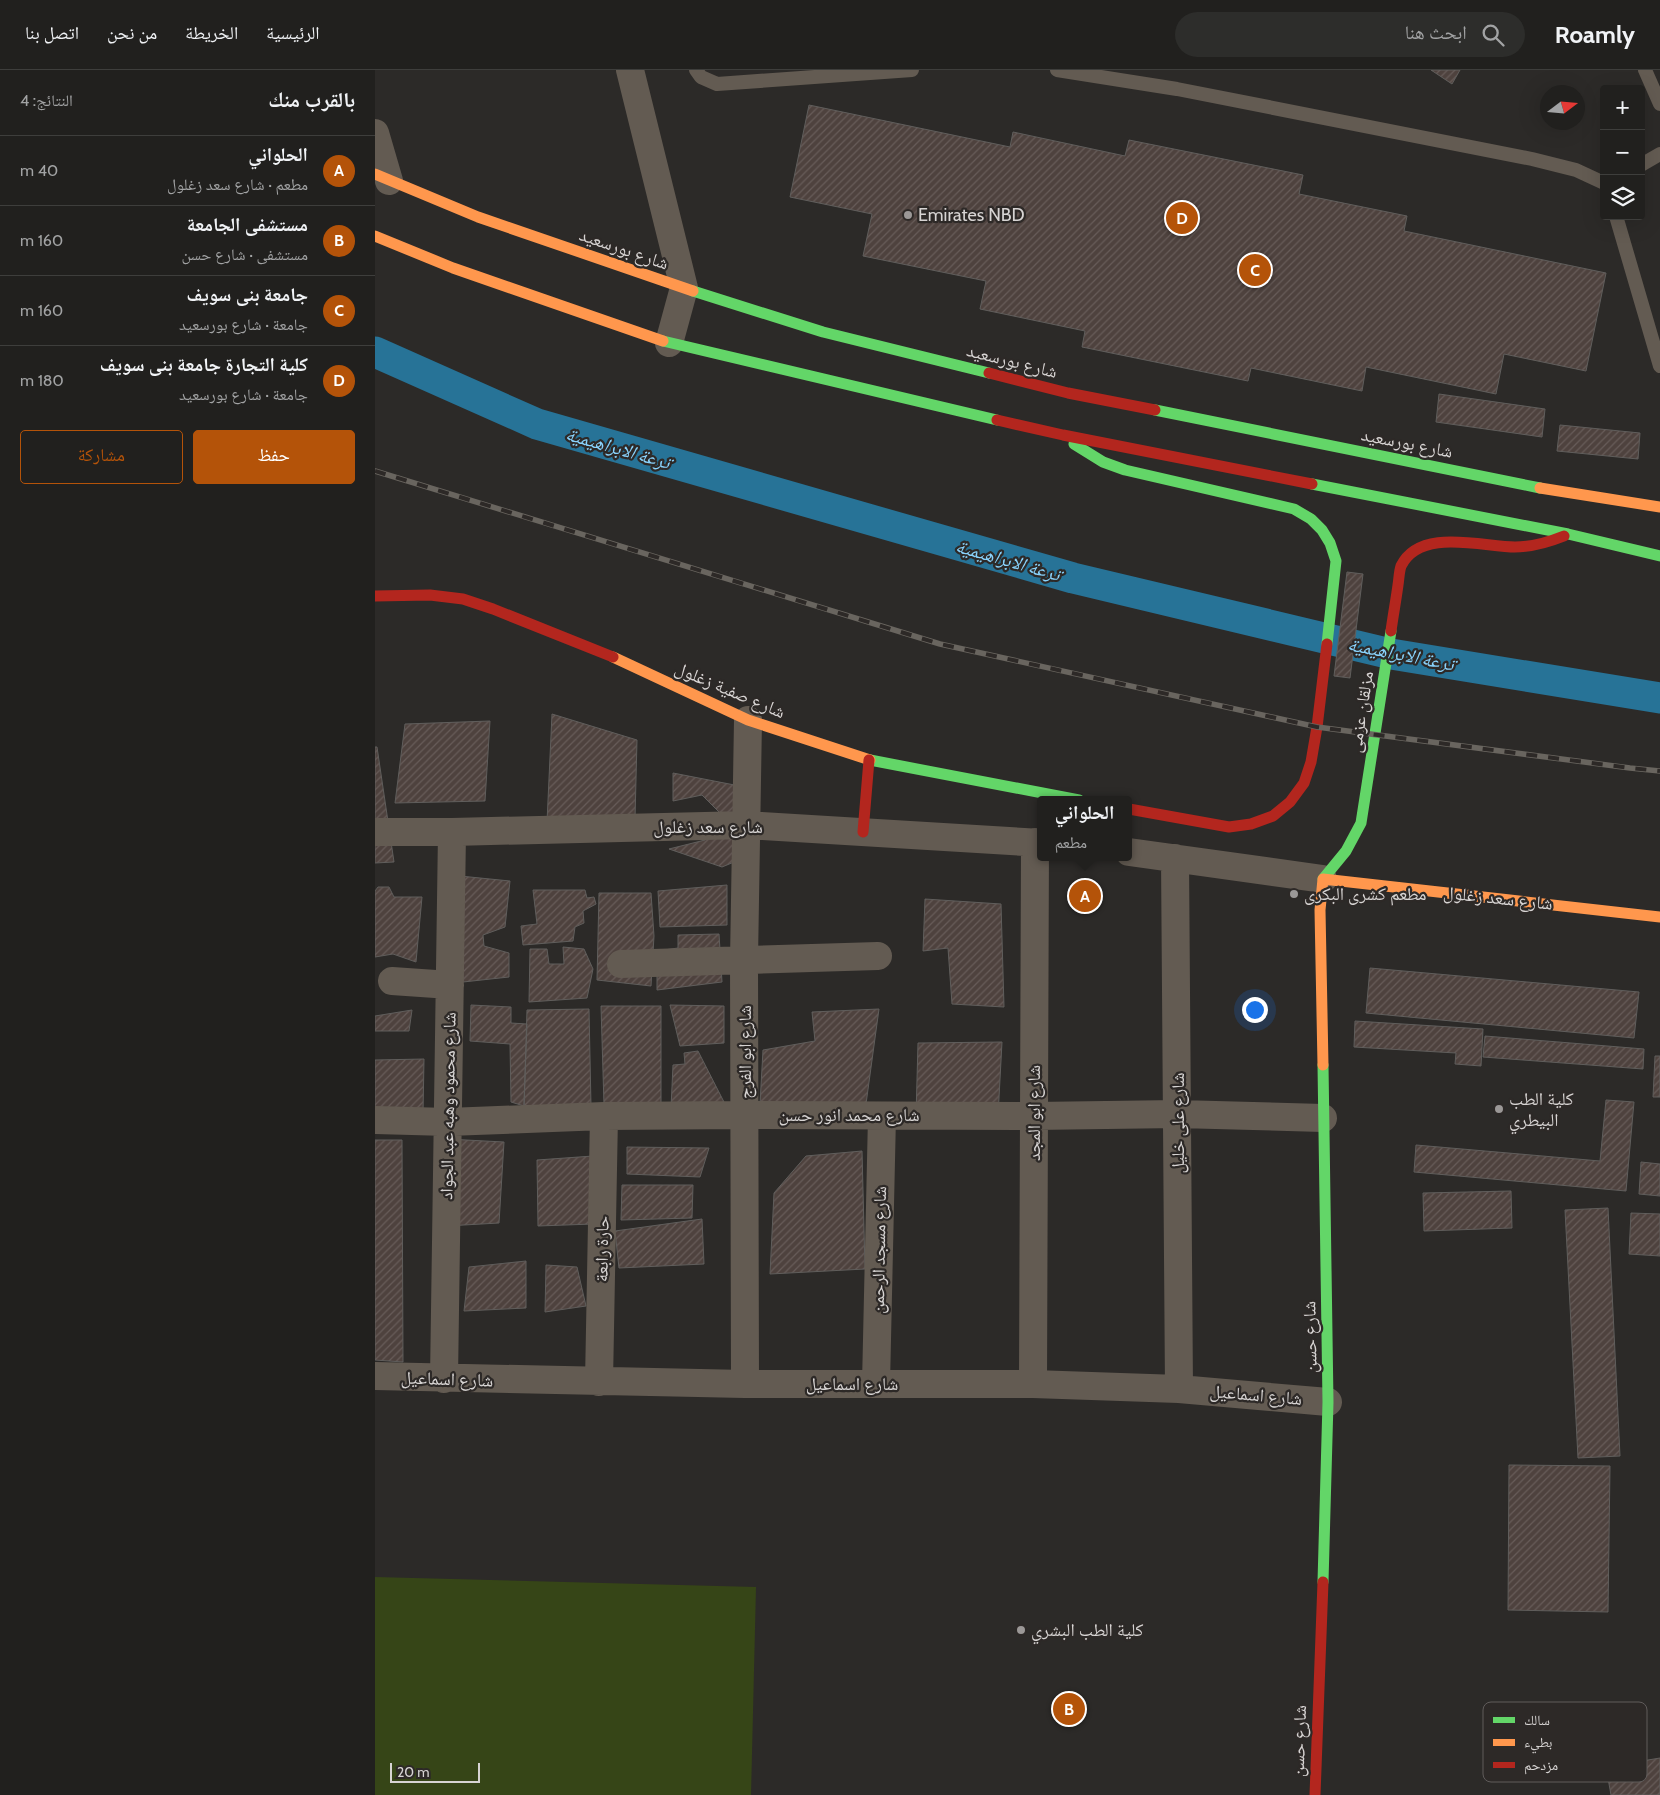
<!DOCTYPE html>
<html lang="ar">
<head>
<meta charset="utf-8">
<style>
	:root { --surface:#21201e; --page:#2d2d2b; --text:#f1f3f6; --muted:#a2a3a4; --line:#3e3e3c; --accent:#b45309 }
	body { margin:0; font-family:Cabin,"Noto Naskh Arabic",sans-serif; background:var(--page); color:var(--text); direction:rtl }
	.controls { position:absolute; right:15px; top:15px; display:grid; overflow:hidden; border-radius:5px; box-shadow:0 5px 20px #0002 }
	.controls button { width:45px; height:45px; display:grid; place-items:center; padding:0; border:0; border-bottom:1px solid var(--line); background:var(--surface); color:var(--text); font:25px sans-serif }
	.compass { position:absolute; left:1165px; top:15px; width:45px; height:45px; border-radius:50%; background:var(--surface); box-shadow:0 5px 20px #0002; rotate:74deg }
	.scale { position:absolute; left:15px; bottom:12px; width:90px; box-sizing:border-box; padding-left:5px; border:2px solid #d7d4d3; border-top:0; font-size:14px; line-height:18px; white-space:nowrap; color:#d7d4d3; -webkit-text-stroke:4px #2d2927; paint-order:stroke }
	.you { position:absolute; left:879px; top:939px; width:18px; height:18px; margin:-12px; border:4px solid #fff; border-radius:50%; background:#1a73e8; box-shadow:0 0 0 8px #1a73e833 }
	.badge { display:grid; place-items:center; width:32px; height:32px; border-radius:50%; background:var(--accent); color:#fff; font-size:16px; font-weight:700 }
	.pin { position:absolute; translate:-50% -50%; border:2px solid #fff; box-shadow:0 1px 5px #0006 }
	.popup { position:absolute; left:662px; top:726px; width:95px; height:65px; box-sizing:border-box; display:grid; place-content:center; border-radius:5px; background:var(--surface); filter:drop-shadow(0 1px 4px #0005); font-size:16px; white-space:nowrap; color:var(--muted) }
	.popup b { font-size:19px; color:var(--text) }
	.popup::after { content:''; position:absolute; left:50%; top:100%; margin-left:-10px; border:10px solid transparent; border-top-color:var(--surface) }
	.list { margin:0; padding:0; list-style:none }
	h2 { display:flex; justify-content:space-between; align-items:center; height:65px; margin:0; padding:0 20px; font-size:21px }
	h2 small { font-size:16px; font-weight:400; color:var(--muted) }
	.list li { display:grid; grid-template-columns:32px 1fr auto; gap:15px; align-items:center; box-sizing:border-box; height:70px; padding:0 20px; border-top:1px solid var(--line) }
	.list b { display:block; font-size:19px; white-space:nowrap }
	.list p { margin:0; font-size:16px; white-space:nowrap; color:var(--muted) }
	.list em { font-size:16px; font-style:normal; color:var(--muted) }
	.actions { display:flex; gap:10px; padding:15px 20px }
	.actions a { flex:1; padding:11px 0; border:1px solid var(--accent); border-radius:5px; text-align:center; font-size:18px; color:var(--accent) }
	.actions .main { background:var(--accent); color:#fff }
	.icon { flex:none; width:28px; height:28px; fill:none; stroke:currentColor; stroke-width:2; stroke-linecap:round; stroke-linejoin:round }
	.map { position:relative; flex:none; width:1285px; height:1725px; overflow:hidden; direction:ltr }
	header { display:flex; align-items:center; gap:30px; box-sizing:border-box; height:70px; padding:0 25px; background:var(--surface); border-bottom:1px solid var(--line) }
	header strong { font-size:24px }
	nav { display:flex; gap:28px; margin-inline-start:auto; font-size:18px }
	.search { width:350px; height:45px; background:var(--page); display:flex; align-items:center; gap:12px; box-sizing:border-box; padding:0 18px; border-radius:28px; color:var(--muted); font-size:19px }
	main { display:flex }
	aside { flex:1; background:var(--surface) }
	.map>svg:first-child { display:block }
	.pitch { fill:#364517 }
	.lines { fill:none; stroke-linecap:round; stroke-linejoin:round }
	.canal { stroke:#277397; stroke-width:31 }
	.building { fill:url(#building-hatch); stroke:#605e5c }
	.lane { stroke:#635b52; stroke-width:14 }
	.street { stroke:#635b52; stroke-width:28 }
	.fast { stroke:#63d668; stroke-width:11 }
	.slow { stroke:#ff974d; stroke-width:11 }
	.jam { stroke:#b3261e; stroke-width:11 }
	.rail-casing { stroke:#69655f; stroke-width:5.5 }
	.rail { stroke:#2d2927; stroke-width:4; stroke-dasharray:11; stroke-linecap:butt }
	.poi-dot { fill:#9b9897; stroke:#2d2927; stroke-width:2 }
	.labels { text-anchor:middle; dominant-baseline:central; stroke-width:4.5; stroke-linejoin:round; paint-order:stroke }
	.poi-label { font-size:18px; fill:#d7d4d3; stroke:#2d2927; text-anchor:start }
	.street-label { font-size:18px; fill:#d7d4d3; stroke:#2d2927 }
	.water-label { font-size:19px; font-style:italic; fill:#89d3fc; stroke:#2d2927 }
	.key { fill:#2d2927; stroke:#605c5b; stroke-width:1 }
	.key-label { font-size:14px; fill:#d7d4d3 }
</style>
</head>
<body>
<header>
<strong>Roamly</strong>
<div class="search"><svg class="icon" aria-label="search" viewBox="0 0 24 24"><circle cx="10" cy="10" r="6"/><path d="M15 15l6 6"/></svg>ابحث هنا</div>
<nav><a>الرئيسية</a><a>الخريطة</a><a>من نحن</a><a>اتصل بنا</a></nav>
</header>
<main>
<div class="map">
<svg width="1285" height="1725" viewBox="0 0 1285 1725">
	<defs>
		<pattern id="building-hatch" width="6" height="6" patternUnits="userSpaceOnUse" patternTransform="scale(1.25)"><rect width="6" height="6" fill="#4e423e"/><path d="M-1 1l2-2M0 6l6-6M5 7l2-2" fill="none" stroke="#675c59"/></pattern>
	</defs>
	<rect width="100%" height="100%" fill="#2c2a28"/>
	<path class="pitch" d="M0 1507 381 1517 376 1725H0Z"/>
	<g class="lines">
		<path class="canal" d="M0 282 162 354 698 508 1016 584 1285 628"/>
	</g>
	<path class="building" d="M1056 0H1085L1077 14Z
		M434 35 635 77 638 62 750 86 754 70 928 105 924 124 1032 146 1029 161 1231 203 1211 301 1129 284 1121 324 991 297 987 321 876 298 873 311 707 277 710 261 605 239 611 211 488 186 497 144 415 127Z
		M1064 324 1170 339 1167 367 1061 352Z
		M1185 355 1265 363 1263 389 1182 381Z
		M972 502 988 504 975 608 959 606Z
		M177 644 262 670 260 749 172 752Z
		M115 651 110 731 20 733 30 654Z
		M0 677H2L19 792 0 793Z
		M298 703 380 719 381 783 347 797 294 779 330 770 331 762 344 742 327 725 298 731Z
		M85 806 135 811 130 857 108 865 109 876 134 883V907L88 912Z
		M352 815V855L285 857 283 821Z
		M3 817H14L19 827H47L41 892 18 884 0 887V821Z
		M158 820H210L212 828 219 827 221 834 208 841 209 853 200 857 198 871 148 875 146 856 162 854Z
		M224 823H276L279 866 276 916 222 910Z
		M550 829 626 834 629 937 577 934 573 878 548 881Z
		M344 864 347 912 282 920V881L303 878V865Z
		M188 877 209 879 218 899 212 928 154 932 155 879H172L174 894H189Z
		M995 898 1264 922 1259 968 991 943Z
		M96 935 136 937V953L152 954 149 1036 136 1032 135 974 95 971Z
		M295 935 349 936V973L305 976Z
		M226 936H286V1034L229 1035Z
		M214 939 216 1036H149L152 940Z
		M504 939 491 1034H385L388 980 440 971 437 942Z
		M37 940 34 961H0V946Z
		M980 951 1108 959 1106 996 1080 994 1081 983 979 977Z
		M1110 966 1269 979 1268 999 1108 987Z
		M627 972 623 1046H541L543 973Z
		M323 981 350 1034 296 1038 298 995 310 994 309 983Z
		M1280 986H1285V1027H1278Z
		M49 989 48 1043 0 1040V990Z
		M1231 1030 1259 1032 1251 1121 1039 1102 1041 1075 1225 1091Z
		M72 1069 129 1072 124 1153 71 1156Z
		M0 1070H27L28 1292 0 1290Z
		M252 1077 334 1078 325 1107 252 1104Z
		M487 1081 490 1199 395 1204 399 1123 431 1086Z
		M218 1086V1154L163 1156 162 1090Z
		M1266 1092 1285 1094V1126L1264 1124Z
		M247 1115H318L317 1148 246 1150Z
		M1136 1121 1137 1158 1049 1161 1048 1123Z
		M1233 1138 1245 1386 1203 1388 1190 1140Z
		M1256 1143 1285 1144V1186L1254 1184Z
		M327 1149 329 1194 244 1198 240 1161Z
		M151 1191V1238L89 1241 94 1197Z
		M171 1195 202 1197 211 1236 170 1242Z
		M1134 1395 1235 1396 1233 1542 1133 1540Z
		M1285 1688V1725H1236L1231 1697Z"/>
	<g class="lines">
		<path class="lane" d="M321 0 326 7 342 14 537 0
			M682 0 802 19 1157 89 1201 100 1229 113
			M1270 0 1285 34
			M1266 95 1285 84
			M1241 146 1285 296"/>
		<path class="street" d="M255 0 309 218 294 273
			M0 63 14 111
			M0 762H77L371 755 666 773
			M754 782 948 809
			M800 788 804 1319
			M246 894 503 886
			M17 911 75 915
			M0 1050 73 1052 229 1046 370 1045 659 1046 803 1044 948 1048
			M0 1306 370 1314H658L804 1319 953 1332
			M69 1309 77 762
			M224 1312 229 1046
			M370 1314 369 890 373 650
			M501 1314 507 1046
			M658 1314 660 772"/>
		<path class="fast" d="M318 221 448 262 614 303
			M288 271 622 350
			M780 340 1165 418
			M699 374 728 392 750 400 919 439 936 449 947 460 955 473 961 491 952 574
			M937 414 1193 464 1285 486
			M495 690 704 730
			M948 809 971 781 986 753 1016 561
			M948 995 953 1332 948 1512"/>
		<path class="slow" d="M0 104 103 147 318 221
			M0 166 78 198 288 271
			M1165 418 1285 437
			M238 587 373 650 495 690
			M948 809 1285 847
			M948 995 945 840 948 809"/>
		<path class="jam" d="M614 303 693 323 780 340
			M622 350 688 365 937 414
			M0 526 55 525 88 529 118 539 238 587
			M1016 561C1018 546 1021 530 1023 515 1024 509 1024 502 1026 496 1045 457 1108 477 1140 477 1157 477 1174 472 1189 466
			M754 739 854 757 876 754 898 746 915 732 929 713 936 692 942 657 952 574
			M488 762 494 690
			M940 1725 948 1512"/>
		<g class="rail-casing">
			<path id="rail" d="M0 401 565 574 942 657 1255 698 1285 701"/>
		</g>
		<use href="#rail" class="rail"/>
	</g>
	<g class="poi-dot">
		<circle cx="533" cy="145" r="5"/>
		<circle cx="919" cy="824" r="5"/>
		<circle cx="1124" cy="1039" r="5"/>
		<circle cx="646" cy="1560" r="5"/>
	</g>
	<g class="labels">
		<g class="poi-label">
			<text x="543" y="145">Emirates NBD</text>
			<text x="929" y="824">مطعم كشرى البكرى</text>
			<text x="1134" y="1029">كلية الطب<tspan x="1134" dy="21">البيطري</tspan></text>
			<text x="656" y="1560">كلية الطب البشري</text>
		</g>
		<g class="street-label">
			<text transform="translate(249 179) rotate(19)">شارع بورسعيد</text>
			<text transform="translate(637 291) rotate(14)">شارع بورسعيد</text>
			<text transform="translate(1032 373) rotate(11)">شارع بورسعيد</text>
			<text transform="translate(355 620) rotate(23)">شارع صفية زغلول</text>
			<text transform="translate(986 642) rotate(-81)">مزلقان عزمى</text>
			<text x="333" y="757">شارع سعد زغلول</text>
			<text transform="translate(1123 828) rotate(6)">شارع سعد زغلول</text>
			<text transform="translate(370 982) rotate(-90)">شارع ابو الفرج</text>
			<text transform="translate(73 1036) rotate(-89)">شارع محمود وهبه عبد الجواد</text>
			<text transform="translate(659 1043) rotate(-90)">شارع ابو المجد</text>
			<text x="474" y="1045">شارع محمد انور حسن</text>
			<text transform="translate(803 1053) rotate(-90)">شارع على خليل</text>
			<text transform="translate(227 1179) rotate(-89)">حارة رابعة</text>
			<text transform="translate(504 1180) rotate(-89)">شارع مسجد الرحمن</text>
			<text transform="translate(935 1267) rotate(-91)">شارع حسن</text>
			<text transform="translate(72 1309) rotate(2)">شارع اسماعيل</text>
			<text x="477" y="1314">شارع اسماعيل</text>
			<text transform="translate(881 1325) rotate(5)">شارع اسماعيل</text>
			<text transform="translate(924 1671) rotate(-88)">شارع حسن</text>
		</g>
		<g class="water-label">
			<text transform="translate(243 378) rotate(16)">ترعة الابراهيمية</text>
			<text transform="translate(633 490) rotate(16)">ترعة الابراهيمية</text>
			<text transform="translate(1026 584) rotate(11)">ترعة الابراهيمية</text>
		</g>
	</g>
	<rect x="1108" y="1632" width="164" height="80" rx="8" class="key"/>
	<rect x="1118" y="1647" width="22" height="6" fill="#63d668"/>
	<rect x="1118" y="1669" width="22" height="7" fill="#ff974d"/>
	<rect x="1118" y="1692" width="22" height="6" fill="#b3261e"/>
	<g class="key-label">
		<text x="1149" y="1655">سالك</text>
		<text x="1149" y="1677">بطيء</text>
		<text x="1149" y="1700">مزدحم</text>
	</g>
</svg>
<div class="controls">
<button>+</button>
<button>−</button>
<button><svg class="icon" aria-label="layers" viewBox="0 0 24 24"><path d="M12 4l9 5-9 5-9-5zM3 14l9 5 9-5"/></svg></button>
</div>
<svg class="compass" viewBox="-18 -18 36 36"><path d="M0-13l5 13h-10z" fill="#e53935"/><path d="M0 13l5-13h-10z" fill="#a2a3a4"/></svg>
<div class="scale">20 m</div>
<div class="you"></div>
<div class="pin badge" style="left:710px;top:826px">A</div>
<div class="popup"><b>الحلواني</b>مطعم</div>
<div class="pin badge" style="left:694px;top:1639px">B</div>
<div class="pin badge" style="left:880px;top:200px">C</div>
<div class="pin badge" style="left:807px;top:148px">D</div>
</div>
<aside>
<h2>بالقرب منك<small>النتائج: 4</small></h2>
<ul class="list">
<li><span class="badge">A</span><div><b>الحلواني</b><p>مطعم · شارع سعد زغلول</p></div><em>40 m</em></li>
<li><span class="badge">B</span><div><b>مستشفى الجامعة</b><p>مستشفى · شارع حسن</p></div><em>160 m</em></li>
<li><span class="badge">C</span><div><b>جامعة بنى سويف</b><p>جامعة · شارع بورسعيد</p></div><em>160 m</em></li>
<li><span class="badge">D</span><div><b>كلية التجارة جامعة بنى سويف</b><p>جامعة · شارع بورسعيد</p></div><em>180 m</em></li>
</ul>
<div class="actions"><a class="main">حفظ</a><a>مشاركة</a></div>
</aside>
</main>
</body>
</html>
